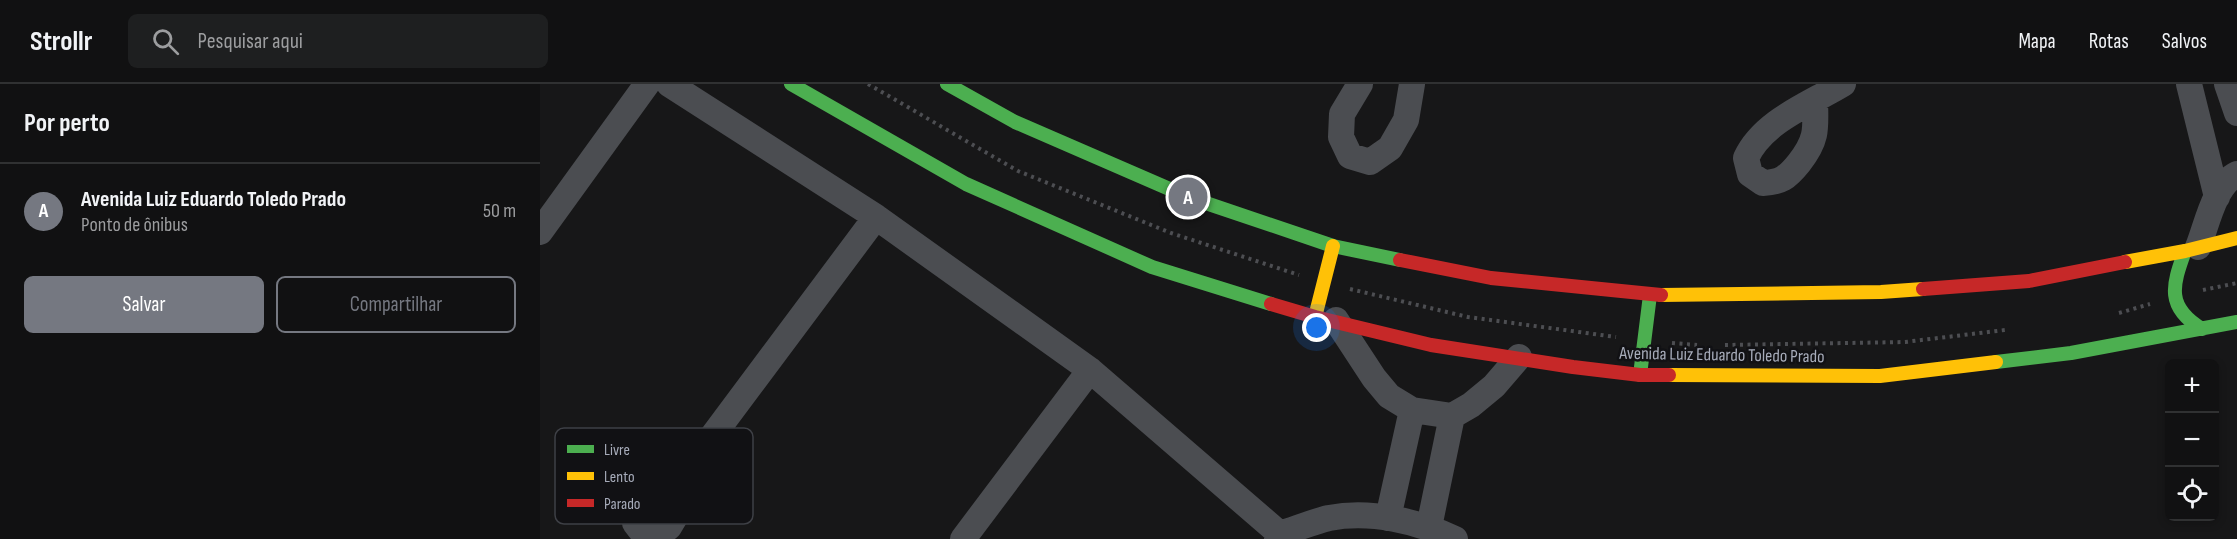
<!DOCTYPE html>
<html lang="pt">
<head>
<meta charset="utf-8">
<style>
	:root { --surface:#111112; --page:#1e1f20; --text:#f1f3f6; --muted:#9c9d9f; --line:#303132; --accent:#757881 }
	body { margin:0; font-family:"Sofia Sans Condensed",sans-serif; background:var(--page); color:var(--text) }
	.controls { position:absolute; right:18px; bottom:18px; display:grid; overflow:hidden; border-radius:9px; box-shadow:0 3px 9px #0003 }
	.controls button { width:54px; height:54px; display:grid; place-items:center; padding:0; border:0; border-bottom:2px solid var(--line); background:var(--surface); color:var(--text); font:30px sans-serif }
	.you { position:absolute; left:777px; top:244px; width:21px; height:21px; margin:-15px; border:4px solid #fff; border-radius:50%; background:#1a73e8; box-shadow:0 0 0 9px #1a73e833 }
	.badge { display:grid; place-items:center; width:39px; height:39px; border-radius:50%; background:var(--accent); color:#fff; font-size:20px; font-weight:700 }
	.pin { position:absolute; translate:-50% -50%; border:3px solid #fff; box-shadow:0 2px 6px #0006 }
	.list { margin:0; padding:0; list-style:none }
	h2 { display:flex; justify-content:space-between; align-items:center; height:78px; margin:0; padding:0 24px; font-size:26px }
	h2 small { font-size:20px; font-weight:400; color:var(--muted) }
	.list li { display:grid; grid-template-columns:39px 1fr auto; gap:18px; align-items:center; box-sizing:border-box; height:96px; padding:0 24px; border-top:2px solid var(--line) }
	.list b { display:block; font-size:22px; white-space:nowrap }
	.list p { margin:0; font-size:20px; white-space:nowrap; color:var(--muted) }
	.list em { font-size:20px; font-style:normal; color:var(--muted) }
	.actions { display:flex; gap:12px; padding:18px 24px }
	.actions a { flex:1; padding:14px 0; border:2px solid var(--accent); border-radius:9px; text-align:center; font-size:21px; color:var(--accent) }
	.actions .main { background:var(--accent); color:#fff }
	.icon { flex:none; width:33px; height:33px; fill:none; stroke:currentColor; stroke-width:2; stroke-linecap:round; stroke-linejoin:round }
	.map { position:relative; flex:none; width:1697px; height:455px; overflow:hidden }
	header { display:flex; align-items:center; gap:36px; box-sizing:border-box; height:84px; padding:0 30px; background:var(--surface); border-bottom:2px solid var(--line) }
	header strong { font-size:28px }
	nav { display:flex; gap:33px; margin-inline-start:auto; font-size:21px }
	.search { width:420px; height:54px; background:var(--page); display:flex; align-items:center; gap:15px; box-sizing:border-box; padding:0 21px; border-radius:9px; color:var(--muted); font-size:22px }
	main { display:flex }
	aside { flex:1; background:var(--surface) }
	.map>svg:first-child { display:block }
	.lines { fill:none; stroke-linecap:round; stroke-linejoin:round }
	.path { stroke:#4d4e52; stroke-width:4; stroke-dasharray:3 4.5; stroke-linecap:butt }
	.street { stroke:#4b4d51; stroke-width:26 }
	.fast { stroke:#4caf50; stroke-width:14 }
	.slow { stroke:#ffc107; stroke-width:14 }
	.jam { stroke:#c62828; stroke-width:14 }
	.labels { text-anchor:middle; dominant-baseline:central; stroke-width:5; stroke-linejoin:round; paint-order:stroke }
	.street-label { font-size:18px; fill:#a7acba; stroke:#111114 }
	.key { fill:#111114; stroke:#3e4046; stroke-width:1.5 }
	.key-label { font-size:16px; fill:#a7acba }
</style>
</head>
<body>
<header>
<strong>Strollr</strong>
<div class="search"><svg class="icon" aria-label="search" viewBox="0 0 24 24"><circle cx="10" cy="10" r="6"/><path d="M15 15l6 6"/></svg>Pesquisar aqui</div>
<nav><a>Mapa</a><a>Rotas</a><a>Salvos</a></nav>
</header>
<main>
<aside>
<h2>Por perto<small></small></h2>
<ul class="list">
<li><span class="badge">A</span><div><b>Avenida Luiz Eduardo Toledo Prado</b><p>Ponto de ônibus</p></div><em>50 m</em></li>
</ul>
<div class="actions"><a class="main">Salvar</a><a>Compartilhar</a></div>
</aside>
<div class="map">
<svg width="1697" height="455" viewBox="0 0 1697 455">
	<rect width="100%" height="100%" fill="#171718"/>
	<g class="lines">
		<path class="path" d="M328 0 478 87 631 149 759 191
			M810 205 928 233 1076 253
			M1663 206 1697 199
			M1579 229 1610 220
			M1132 259 1157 261
			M1185 261 1365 258 1465 246"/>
		<path class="street" d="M129 0 336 133 550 286 740 450
			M820 0 802 30 801 53 810 72 830 78 850 64 866 36 872 0
			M1649 0 1677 113
			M1687 0 1697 29
			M1275 17C1276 46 1277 56 1259 79 1247 94 1241 98 1223 99L1210 90 1206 74C1223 37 1270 20 1303 0
			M0 148 107 0
			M1658 163C1667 141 1674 101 1697 90
			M796 236 834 294 849 312 872 326 912 332 931 321 954 302 979 273
			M142 393 147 413 129 443 118 452 102 448 95 439 97 423 121 396 142 393 336 133
			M848 434 872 326
			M889 443 912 332
			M423 455 550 286
			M737 455 740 450C756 445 772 438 789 434 831 426 877 437 915 455"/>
		<path class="fast" d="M251 0 426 100 612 183 731 220
			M407 0 475 38 648 113 793 162 860 176
			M1645 167C1632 202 1626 223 1662 245
			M1456 278 1531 269 1697 238
			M1100 291 1110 211"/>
		<path class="slow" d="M1585 178 1645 167 1697 154
			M1121 211 1341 208 1383 205
			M775 233 793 162
			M1129 291 1340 292 1456 278"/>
		<path class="jam" d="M860 176 951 194 1121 211
			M1383 205 1489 197 1585 178
			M731 220 775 233 891 261 1033 283 1100 291H1129"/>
	</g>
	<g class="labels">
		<g class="street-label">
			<text transform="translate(1182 271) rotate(1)">Avenida Luiz Eduardo Toledo Prado</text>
		</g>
	</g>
	<rect x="15" y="344" width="198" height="96" rx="9" class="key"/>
	<rect x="27" y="361" width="27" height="8" fill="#4caf50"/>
	<rect x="27" y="388" width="27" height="8" fill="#ffc107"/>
	<rect x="27" y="415" width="27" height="8" fill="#c62828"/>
	<g class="key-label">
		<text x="64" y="371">Livre</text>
		<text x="64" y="398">Lento</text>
		<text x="64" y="425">Parado</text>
	</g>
</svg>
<div class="controls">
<button>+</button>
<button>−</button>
<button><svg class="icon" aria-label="locate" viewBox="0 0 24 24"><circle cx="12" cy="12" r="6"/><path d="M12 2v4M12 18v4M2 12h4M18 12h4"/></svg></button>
</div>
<div class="you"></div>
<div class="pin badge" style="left:648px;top:113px">A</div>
</div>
</main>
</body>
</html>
